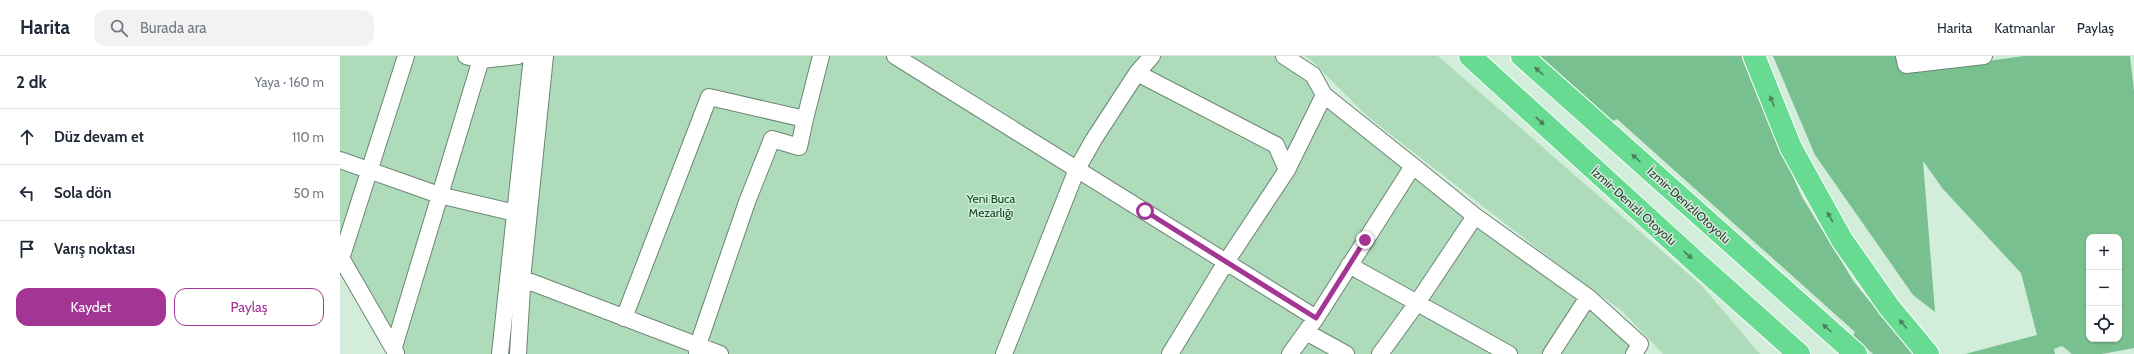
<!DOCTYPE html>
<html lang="tr">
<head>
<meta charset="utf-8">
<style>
	:root { --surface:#fff; --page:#f2f2f3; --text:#1f2937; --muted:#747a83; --line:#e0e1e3; --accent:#a33594 }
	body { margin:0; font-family:Cabin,sans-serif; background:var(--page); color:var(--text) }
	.controls { position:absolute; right:12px; bottom:12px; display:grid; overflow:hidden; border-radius:8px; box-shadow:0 1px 3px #0004 }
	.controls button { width:36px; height:36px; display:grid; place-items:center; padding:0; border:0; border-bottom:1px solid var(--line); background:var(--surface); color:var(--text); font:20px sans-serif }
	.stop { position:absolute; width:12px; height:12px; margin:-9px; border:3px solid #a33594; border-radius:50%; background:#fff }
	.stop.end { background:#a33594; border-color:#fff; box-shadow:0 1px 4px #0008 }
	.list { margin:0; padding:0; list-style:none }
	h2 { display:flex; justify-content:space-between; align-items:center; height:52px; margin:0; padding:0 16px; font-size:17px }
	h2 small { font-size:13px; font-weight:400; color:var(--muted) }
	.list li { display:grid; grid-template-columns:26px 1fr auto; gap:12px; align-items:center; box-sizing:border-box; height:56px; padding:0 16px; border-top:1px solid var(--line) }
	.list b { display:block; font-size:15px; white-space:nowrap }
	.list em { font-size:13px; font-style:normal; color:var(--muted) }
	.actions { display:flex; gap:8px; padding:12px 16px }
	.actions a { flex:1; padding:9px 0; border:1px solid var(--accent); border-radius:12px; text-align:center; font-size:14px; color:var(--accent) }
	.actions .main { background:var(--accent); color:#fff }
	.icon { flex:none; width:22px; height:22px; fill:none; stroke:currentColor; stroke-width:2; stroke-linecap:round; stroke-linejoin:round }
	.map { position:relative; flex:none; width:1794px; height:298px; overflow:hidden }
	header { display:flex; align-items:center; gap:24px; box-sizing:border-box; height:56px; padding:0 20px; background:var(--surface); border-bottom:1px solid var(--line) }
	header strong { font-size:19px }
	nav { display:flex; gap:22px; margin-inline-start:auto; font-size:14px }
	.search { width:280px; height:36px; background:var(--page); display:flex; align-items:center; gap:10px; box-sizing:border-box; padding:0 14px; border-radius:12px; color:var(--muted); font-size:15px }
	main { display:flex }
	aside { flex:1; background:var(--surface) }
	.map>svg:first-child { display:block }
	.green { fill:#aedcbb }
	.forest { fill:#79c090; fill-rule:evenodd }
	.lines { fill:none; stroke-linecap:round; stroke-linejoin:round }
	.minor-casing { stroke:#6c8673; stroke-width:18 }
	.highway-casing { stroke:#fff; stroke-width:24 }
	.minor { stroke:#fff; stroke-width:16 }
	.highway { stroke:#66db91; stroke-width:22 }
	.oneway { fill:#48825d }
	.route { stroke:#a33594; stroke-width:5 }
	.labels { text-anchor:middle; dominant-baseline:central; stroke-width:3; stroke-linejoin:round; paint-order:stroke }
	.park-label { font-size:12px; fill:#124828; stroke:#d2eeda }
	.street-label { font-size:12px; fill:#2f3a32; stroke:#d2eeda }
</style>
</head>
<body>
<header>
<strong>Harita</strong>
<div class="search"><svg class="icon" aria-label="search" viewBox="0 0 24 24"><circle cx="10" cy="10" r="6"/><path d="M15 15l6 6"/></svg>Burada ara</div>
<nav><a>Harita</a><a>Katmanlar</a><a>Paylaş</a></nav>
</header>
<main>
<aside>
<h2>2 dk<small>Yaya · 160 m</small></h2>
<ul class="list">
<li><svg class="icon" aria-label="ahead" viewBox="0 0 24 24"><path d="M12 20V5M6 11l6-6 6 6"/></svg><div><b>Düz devam et</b></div><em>110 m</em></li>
<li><svg class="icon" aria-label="left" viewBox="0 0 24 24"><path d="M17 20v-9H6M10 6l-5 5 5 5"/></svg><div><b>Sola dön</b></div><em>50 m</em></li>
<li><svg class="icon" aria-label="arrive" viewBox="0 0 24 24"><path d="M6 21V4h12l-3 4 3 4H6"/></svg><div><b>Varış noktası</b></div></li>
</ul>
<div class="actions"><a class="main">Kaydet</a><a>Paylaş</a></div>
</aside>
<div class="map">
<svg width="1794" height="298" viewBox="0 0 1794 298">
	<rect width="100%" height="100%" fill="#d2eeda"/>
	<path class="green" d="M0 0H939L1268 263 1301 298H49L0 209Z
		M965 0H1098L1361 229 1420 298H1323L1282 255 1225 214 1028 61 975 8Z"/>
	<path class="forest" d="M1200 0H1402L1427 62 1462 141 1514 226 1573 298H1533L1513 280 1515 276 1277 63 1273 65Z
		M1433 0H1558L1562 17 1684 0H1790L1794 35V292L1762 298H1732L1722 290 1714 293 1715 298H1625L1697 279 1681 217 1603 133 1583 105 1595 256 1573 239 1475 99ZM1749 181H1779V283H1749Z"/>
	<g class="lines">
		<g class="minor-casing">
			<path id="minor" d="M126 0 141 4 178 0
				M555 0 976 262 950 298
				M944 0 973 19 984 39 947 114
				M1564 0 1566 9 1644 0
				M797 17 936 89 947 114 886 206 830 298
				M465 63 481 0
				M0 104 99 139 175 157
				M1073 110 1135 160 1248 241 1300 288 1294 298
				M0 200 56 297
				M1 203 66 0
				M1009 209 1169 298
				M191 226 380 298
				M284 262 369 41 465 63 459 91 432 83 407 146 358 289 357 298
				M976 262 1073 110 984 39
				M966 276 1006 298
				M54 291 142 0
				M160 298 192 0
				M178 298 183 214 205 0
				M664 298 737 113 754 83 797 17 812 0
				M1040 298 1077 247 1135 160
				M1211 298 1248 241"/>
		</g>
		<g class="highway-casing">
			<path id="highway" d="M1130 0 1357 207 1459 298
				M1182 0 1516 298
				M1414 0 1451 92 1502 184 1549 251 1588 298"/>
		</g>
		<use href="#minor" class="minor"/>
		<use href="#highway" class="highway"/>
	</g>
	<defs><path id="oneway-solid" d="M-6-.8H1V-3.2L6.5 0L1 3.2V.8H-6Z"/></defs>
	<g class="oneway">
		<use href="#oneway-solid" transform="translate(1199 15) rotate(-138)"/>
		<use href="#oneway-solid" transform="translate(1432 45) rotate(-113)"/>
		<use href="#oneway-solid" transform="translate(1200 65) rotate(43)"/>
		<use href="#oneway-solid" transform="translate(1296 102) rotate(-138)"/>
		<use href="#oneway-solid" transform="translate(1490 161) rotate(-119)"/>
		<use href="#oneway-solid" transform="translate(1348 199) rotate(42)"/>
		<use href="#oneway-solid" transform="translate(1563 268) rotate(-130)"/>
		<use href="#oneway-solid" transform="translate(1487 272) rotate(-138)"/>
	</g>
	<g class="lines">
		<path class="route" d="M805 155 976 262 1025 184"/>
	</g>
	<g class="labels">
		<g class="park-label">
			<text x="651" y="142">Yeni Buca<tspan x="651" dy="14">Mezarlığı</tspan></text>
		</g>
		<g class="street-label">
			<text transform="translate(1349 149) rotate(42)">İzmir-DenizliOtoyolu</text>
			<text transform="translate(1294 150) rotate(42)">İzmir-Denizli Otoyolu</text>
		</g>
	</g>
</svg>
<div class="controls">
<button>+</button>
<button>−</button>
<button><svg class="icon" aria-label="locate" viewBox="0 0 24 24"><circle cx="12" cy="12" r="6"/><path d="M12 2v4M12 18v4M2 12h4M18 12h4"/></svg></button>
</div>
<div class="stop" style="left:805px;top:155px"></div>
<div class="stop end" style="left:1025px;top:184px"></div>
</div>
</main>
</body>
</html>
